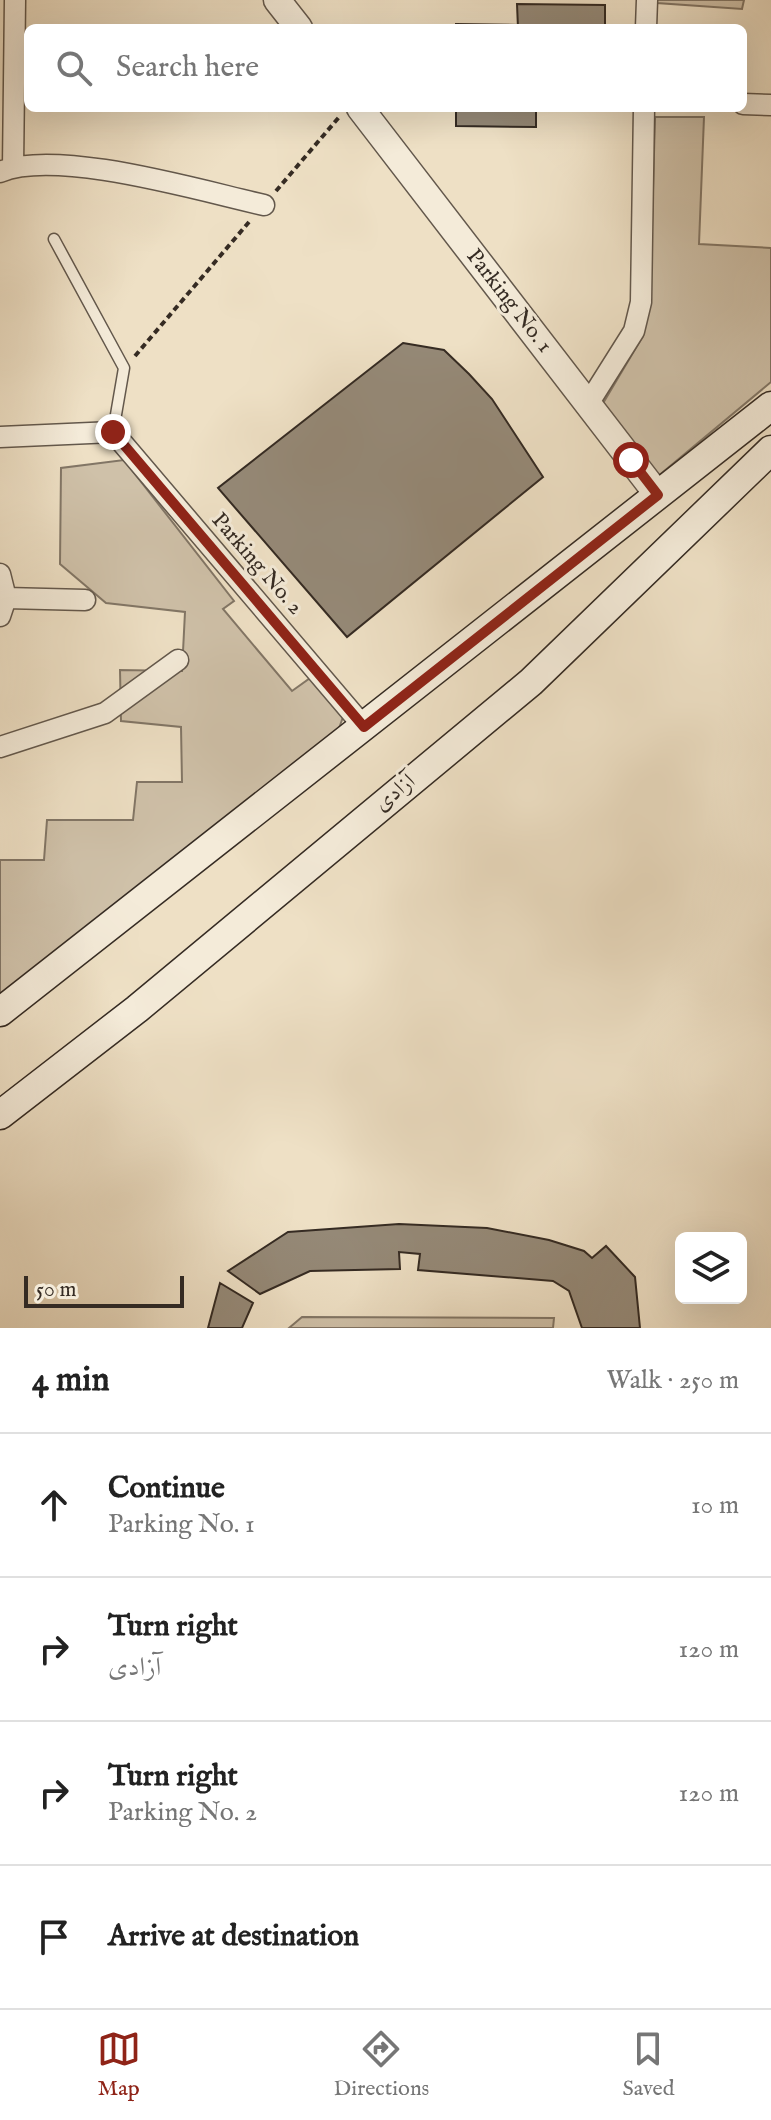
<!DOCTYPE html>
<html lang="en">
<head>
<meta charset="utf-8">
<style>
	:root { --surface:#fff; --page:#f6f6f6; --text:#222; --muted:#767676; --line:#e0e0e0; --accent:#8f2418 }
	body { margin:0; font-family:"IM FELL English",Amiri,serif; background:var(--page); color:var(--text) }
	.controls { position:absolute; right:24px; bottom:24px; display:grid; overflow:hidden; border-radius:12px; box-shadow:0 8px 32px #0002 }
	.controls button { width:72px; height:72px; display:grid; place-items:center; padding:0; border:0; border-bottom:2px solid var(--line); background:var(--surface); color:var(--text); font:40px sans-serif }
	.scale { position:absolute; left:24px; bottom:20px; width:160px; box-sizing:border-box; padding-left:8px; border:4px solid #352b23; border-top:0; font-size:22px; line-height:28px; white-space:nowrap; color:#352b23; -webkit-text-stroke:6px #f4ebd9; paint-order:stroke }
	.stop { position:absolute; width:24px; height:24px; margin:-18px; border:6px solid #8f2418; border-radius:50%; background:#fff }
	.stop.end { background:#8f2418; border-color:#fff; box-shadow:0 2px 8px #0008 }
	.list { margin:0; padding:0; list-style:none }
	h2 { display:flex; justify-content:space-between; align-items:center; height:104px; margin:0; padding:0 32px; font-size:34px }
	h2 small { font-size:26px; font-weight:400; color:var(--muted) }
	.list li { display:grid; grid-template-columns:52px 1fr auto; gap:24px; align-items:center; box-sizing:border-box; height:144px; padding:0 32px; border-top:2px solid var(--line) }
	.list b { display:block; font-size:30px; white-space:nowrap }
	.list p { margin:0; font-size:26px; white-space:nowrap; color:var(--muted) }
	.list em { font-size:26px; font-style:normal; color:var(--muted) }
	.icon { flex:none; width:44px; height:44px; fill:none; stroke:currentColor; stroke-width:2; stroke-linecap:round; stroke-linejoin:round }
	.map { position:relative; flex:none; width:771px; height:1328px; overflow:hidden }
	.search { position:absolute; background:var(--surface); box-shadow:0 8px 32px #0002; left:24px; right:24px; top:24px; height:88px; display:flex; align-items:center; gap:20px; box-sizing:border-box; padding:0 28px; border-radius:12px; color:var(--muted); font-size:30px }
	.sheet { height:680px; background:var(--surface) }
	nav { display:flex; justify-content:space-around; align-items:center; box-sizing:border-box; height:112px; border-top:2px solid var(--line); background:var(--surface); font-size:22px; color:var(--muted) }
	nav a { display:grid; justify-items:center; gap:4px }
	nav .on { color:var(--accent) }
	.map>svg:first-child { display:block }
	.green { fill:#cfc1a9; stroke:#827666; stroke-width:2 }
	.building { fill:#958977; stroke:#352b23; stroke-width:2 }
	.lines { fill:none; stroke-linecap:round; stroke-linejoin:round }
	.service-casing { stroke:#63584c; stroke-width:13 }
	.minor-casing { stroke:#63584c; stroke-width:23 }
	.tertiary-casing { stroke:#63584c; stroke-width:29 }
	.secondary-casing { stroke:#352b23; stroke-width:31 }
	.path { stroke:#352b23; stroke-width:4; stroke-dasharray:6 4; stroke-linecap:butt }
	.service { stroke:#f4ebd9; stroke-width:10 }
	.minor { stroke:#f4ebd9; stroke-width:20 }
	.tertiary { stroke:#f4ebd9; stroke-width:26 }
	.secondary { stroke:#f4ebd9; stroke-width:28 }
	.route { stroke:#8f2418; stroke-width:10 }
	.labels { text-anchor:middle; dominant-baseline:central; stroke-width:6; stroke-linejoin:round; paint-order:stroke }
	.street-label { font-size:22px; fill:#352b23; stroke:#f4ebd9 }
</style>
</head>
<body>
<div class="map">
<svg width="771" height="1328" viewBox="0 0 771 1328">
	<rect width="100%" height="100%" fill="#eee0c5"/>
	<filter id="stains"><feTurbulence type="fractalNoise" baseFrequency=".0025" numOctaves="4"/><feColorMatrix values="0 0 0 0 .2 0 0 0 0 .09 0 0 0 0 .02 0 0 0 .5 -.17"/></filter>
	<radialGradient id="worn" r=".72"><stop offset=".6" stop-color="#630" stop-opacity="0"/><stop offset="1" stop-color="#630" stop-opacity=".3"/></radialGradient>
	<path class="green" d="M657 0H744L742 9 657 3Z
		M655 117H704L699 244 771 248V382L657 477 602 405 643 336 650 300Z
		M124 460 234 601 223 609 292 691 313 676 343 717 337 734 0 1000V860H44L47 820H133L137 782H182L181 727 121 721 120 670 182 671 185 612 106 603 60 564 61 468Z
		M302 1317 554 1318 553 1328H289Z"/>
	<path class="building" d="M517 4 605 5V28H518Z
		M456 24 518 25V28H456Z
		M456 108H536V127L456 126Z
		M403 343 444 350 469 374 492 399 543 477 347 637 218 488Z
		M399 1224 487 1228 549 1240 584 1251 592 1258 606 1246 635 1277 640 1328H582L569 1291 553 1281 418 1270 420 1254 399 1252 400 1269 310 1271 260 1294 228 1271 288 1232Z
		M220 1283 253 1303 242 1328H208Z"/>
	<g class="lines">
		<g class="service-casing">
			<path id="service" d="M54 239 124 368 113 432"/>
		</g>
		<g class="minor-casing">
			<path id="minor" d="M646 28 647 0
				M743 104 771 105
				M13 167 15 0
				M0 172C57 148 201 191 264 205
				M588 404 634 331 641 302 644 108
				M0 437 113 432 364 727
				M0 574 6 598 0 616
				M6 598 85 600
				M0 747 105 713 178 660"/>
		</g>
		<g class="tertiary-casing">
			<path id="tertiary" d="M277 0 299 28
				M360 108 658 495"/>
		</g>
		<g class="secondary-casing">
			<path id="secondary" d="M0 1012 771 406
				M0 1115 137 1009 531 682 771 450"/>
		</g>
		<path class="path" d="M276 191 340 116
			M135 356 249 222"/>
		<use href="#service" class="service"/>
		<use href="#minor" class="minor"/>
		<use href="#tertiary" class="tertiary"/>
		<use href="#secondary" class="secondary"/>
	</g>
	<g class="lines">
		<path class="route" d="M113 432 364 727 658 495 631 460"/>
	</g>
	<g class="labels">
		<g class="street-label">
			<text transform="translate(509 301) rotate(52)">Parking No. 1</text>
			<text transform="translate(257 564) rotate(49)">Parking No. 2</text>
			<text transform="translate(395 793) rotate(-39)">آزادی</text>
		</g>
	</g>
	<rect width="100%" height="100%" filter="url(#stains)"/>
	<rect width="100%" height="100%" fill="url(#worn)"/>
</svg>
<div class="controls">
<button><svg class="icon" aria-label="layers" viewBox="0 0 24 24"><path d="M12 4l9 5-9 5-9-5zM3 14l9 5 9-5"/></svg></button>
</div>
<div class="scale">50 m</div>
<div class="stop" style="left:631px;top:460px"></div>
<div class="stop end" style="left:113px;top:432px"></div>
<div class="search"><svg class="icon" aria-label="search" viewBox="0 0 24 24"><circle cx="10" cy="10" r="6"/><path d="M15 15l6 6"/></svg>Search here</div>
</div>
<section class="sheet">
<h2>4 min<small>Walk · 250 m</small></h2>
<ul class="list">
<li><svg class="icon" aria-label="ahead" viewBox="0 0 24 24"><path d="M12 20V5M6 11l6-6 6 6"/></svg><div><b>Continue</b><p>Parking No. 1</p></div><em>10 m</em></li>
<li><svg class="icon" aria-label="right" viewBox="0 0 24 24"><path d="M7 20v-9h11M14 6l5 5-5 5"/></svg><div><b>Turn right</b><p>آزادی</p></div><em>120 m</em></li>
<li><svg class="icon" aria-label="right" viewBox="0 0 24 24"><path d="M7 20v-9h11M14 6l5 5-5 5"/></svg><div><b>Turn right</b><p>Parking No. 2</p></div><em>120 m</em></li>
<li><svg class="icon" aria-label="arrive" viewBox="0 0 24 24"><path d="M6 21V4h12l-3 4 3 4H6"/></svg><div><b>Arrive at destination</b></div></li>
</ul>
</section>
<nav>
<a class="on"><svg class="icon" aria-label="map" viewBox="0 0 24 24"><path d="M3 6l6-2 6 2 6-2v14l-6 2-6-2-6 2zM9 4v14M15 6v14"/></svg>Map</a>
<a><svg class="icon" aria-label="directions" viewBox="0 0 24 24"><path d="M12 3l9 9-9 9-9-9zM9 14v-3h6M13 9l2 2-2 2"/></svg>Directions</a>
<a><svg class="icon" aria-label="saved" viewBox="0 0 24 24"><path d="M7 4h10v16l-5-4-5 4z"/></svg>Saved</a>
</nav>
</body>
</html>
